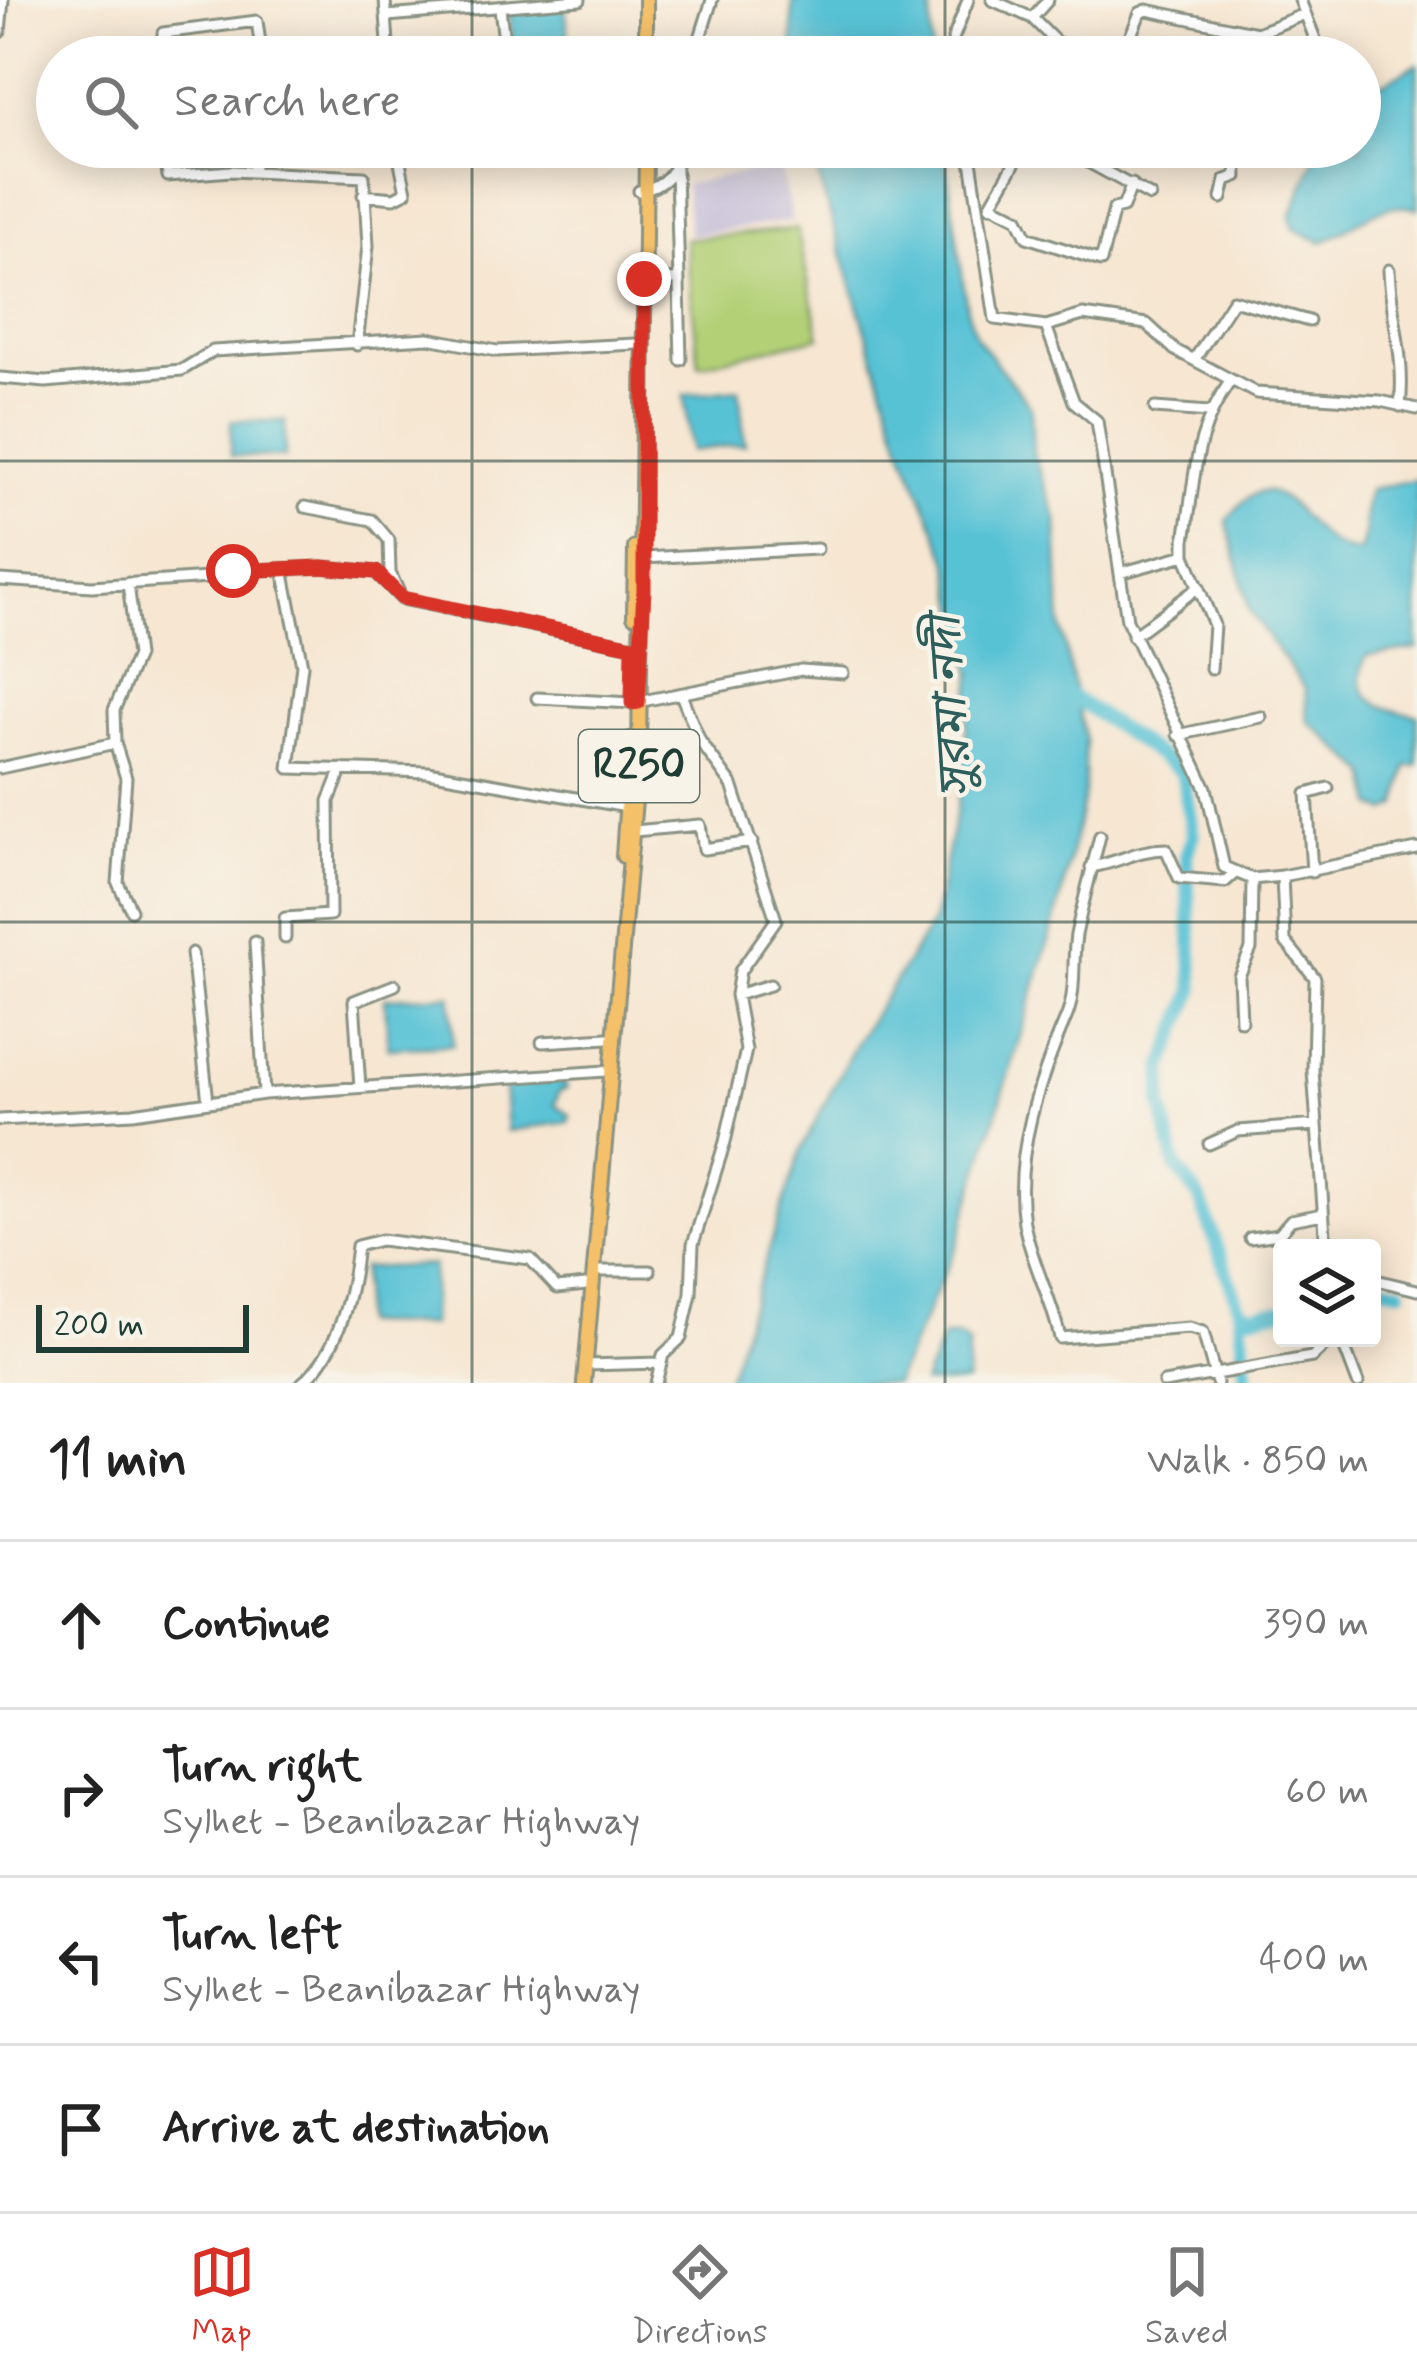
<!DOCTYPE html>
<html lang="en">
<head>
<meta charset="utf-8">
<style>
	:root { --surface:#fff; --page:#f2f2f2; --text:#222; --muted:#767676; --line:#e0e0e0; --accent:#d93025 }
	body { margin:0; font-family:Mynerve,"Noto Sans Bengali",sans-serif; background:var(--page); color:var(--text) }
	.controls { position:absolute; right:36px; bottom:36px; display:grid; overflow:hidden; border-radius:12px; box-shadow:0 6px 30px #0003 }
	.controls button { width:108px; height:108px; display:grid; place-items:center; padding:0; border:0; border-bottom:3px solid var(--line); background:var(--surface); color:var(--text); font:60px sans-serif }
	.scale { position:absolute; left:36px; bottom:30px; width:213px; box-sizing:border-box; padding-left:12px; border:6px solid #1f3d34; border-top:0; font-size:33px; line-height:42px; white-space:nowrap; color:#1f3d34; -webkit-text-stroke:9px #f7f3e8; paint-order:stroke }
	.stop { position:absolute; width:36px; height:36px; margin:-27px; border:9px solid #d93025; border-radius:50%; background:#fff }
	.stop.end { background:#d93025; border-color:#fff; box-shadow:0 3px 12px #0008 }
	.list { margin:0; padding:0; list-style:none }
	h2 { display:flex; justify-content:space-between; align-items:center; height:156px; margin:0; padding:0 48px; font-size:51px }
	h2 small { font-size:39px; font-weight:400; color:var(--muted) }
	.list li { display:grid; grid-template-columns:78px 1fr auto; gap:36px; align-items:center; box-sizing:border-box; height:168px; padding:0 48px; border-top:3px solid var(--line) }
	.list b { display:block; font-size:45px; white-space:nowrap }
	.list p { margin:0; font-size:39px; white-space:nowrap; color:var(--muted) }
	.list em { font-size:39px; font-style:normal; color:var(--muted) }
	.icon { flex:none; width:66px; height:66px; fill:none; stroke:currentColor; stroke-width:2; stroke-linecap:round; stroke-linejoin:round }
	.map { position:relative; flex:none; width:1417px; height:1383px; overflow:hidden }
	.search { position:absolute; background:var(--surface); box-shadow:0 6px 30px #0003; left:36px; right:36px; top:36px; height:132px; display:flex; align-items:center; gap:30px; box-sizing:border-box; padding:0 42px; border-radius:66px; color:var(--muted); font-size:45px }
	.sheet { height:828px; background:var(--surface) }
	nav { display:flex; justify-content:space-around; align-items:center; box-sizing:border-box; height:168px; border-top:3px solid var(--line); background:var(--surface); font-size:33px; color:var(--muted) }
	nav a { display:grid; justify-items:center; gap:6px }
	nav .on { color:var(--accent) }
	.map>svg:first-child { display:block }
	.industrial { fill:#c7c0d9 }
	.green { fill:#b3d077; stroke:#698656; stroke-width:3 }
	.water { fill:#59c2d5; stroke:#3c8084; stroke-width:3 }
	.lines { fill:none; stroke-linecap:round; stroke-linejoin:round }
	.river { stroke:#59c2d5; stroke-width:14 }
	.minor-casing { stroke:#8a9283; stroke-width:15 }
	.major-casing { stroke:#8a9283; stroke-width:18 }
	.minor { stroke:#fff; stroke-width:9 }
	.major { stroke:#f4c16a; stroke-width:12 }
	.route { stroke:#d93025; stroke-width:15 }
	.grid { fill:none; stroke:#1f3d34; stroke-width:3; stroke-opacity:0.55 }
	.labels { text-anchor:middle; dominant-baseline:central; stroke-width:9; stroke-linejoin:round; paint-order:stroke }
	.shield { fill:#f7f3e8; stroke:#60746a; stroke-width:3 }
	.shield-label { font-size:42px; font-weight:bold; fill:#1f3d34 }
	.water-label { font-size:48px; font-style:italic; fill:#2e5e5c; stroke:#f7f3e8 }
</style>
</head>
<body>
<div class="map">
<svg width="1417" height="1383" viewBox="0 0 1417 1383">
	<rect width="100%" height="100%" fill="#f7f3e8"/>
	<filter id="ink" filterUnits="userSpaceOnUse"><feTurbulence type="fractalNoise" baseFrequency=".00833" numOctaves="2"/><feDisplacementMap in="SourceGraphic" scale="24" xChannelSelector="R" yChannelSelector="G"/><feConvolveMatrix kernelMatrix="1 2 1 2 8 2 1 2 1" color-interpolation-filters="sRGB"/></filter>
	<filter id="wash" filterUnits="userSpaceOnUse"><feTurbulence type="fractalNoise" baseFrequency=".004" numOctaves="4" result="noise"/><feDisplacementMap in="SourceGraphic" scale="48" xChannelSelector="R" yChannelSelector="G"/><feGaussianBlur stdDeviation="2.7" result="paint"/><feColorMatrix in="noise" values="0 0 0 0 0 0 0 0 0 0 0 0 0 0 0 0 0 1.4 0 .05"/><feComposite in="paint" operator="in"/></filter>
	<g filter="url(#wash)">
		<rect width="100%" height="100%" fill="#f6e6d2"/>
		<path class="industrial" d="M780 166 792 221 689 235 685 184Z"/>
		<path class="green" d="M797 229 820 337 699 365 685 239Z"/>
		<path class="water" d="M792 0H931L932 57H793Z
			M565 6 570 50 514 57 509 13Z
			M1417 64V209C1377 198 1354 230 1322 242L1294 229 1291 216 1319 147H1360V96Z
			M809 147H944L967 309 976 337 1031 407 1033 453 1057 518 1061 627 1085 740 1084 796 1057 914 957 1245 895 1383H726L801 1150 857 1041 933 921 960 792 972 674 948 559 902 447Z
			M739 389 745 444 691 451 684 395Z
			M231 421H285V457L231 456Z
			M1417 479V649L1366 656C1348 698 1382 710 1417 715V766L1407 767 1398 805 1387 812 1374 806 1368 774 1308 721 1305 689 1250 612 1227 521C1284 440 1300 552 1359 552 1371 531 1359 512 1370 489Z
			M451 995 453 1045 388 1048 385 998Z
			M564 1081 567 1088 559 1091 555 1105 570 1115 569 1122 507 1131 504 1084Z
			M433 1265 431 1325 361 1324 362 1268Z
			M943 1337H961L968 1344 967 1383H923Z"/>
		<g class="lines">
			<path class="river" d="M1064 691 1182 772 1193 836 1186 855 1194 990 1164 1065 1161 1102 1176 1167 1199 1197 1240 1309 1251 1315 1282 1310
				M1372 1284 1400 1290
				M1240 1309 1247 1383"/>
		</g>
	</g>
	<g filter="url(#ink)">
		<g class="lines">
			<g class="minor-casing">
				<path id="minor" d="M385 0 389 57
					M992 0 1032 18 1056 42 1102 57
					M1300 0 1322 57
					M500 8 506 57
					M387 16 580 0
					M1032 18 1048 0
					M0 32 3 0
					M163 57V33L257 21 262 57
					M694 57 712 0
					M956 57 953 39 968 0
					M1122 57 1140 13 1147 10 1257 33 1305 14
					M163 147 168 176 231 171 364 177 368 246 357 345
					M253 147 254 171
					M534 147 535 154
					M969 147 995 319 1046 326 1074 402 1097 421 1127 620 1206 788 1224 867 1252 879 1282 876
					M1082 147 1077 156 1150 196
					M676 169 681 360
					M639 191C665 187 676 171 683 147
					M363 195 394 198 406 192 397 147
					M1222 198 1226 180 1237 176 1235 147
					M992 205 1018 218 1027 237 1101 261 1114 209 1123 207 1132 184
					M990 206 1024 147
					M1389 270C1391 318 1406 359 1400 406
					M644 279 679 280
					M1046 326 1083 315 1147 324 1175 350 1256 393 1380 401 1417 409
					M1194 360 1233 300 1309 321
					M0 378 46 382 182 370 213 351 428 338 497 351 636 344
					M1155 408 1209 412
					M305 507 372 520 389 540 390 573 402 599 633 646
					M643 558 817 549
					M283 569 302 665 289 768 428 772 627 807
					M1120 573 1185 555
					M0 580 92 586 223 577 234 571 322 567 376 572 402 599
					M128 583 137 656 114 710 115 743 126 778 118 883 131 910
					M1133 636 1199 587
					M1211 669 1214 625 1185 555V540C1196 476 1192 435 1231 380
					M537 698 632 703 801 670 843 673
					M1178 735 1261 717
					M0 768 115 743
					M629 826 634 831 700 825 704 849 752 842
					M1100 836C1092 869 1083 901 1076 935 1072 961 1077 993 1066 1018 1040 1078 1013 1155 1024 1223 1031 1262 1052 1299 1060 1338L1189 1328 1203 1332 1217 1383
					M1091 867C1118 863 1137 849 1166 849L1179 878 1225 882 1234 874
					M1312 872 1307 794 1328 788
					M285 938V918L330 915 329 801 342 769
					M255 942 264 1094
					M192 953 208 1102
					M736 995 770 985
					M1241 1021 1239 976 1251 949 1252 879
					M542 1042 608 1038
					M360 1087 354 1001 395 985
					M0 1120 133 1113 264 1094 606 1071
					M1209 1144 1238 1131 1317 1125
					M1250 1238 1279 1234 1291 1220 1323 1214
					M1326 1248 1313 1071 1315 978 1285 941 1282 876 1417 849
					M593 1271H650
					M1372 1279 1417 1290
					M1341 1338 1358 1383
					M585 1365 661 1363
					M302 1383C340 1352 352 1293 357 1246L381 1240 530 1259 557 1288 586 1285
					M656 1383 663 1355 681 1338 691 1294 693 1244 725 1142 746 1050 736 995 740 971 776 920 732 785 700 741 682 697
					M1164 1383 1312 1357 1333 1338"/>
			</g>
			<g class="major-casing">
				<path id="major" d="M646 0V57
					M634 616 635 547
					M623 856 631 739
					M584 1383 639 755 646 147"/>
			</g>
			<use href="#minor" class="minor"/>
			<use href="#major" class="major"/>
		</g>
	</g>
	<g class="lines" filter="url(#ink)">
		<path class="route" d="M233 571 322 567 376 572 402 598 633 646 632 703 638 702 644 589V279"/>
	</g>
	<path class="grid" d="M472 0V57M945 0V57M472 147V1383M945 147V1383M0 461H1417M0 922H1417"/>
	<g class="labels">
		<rect class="shield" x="579" y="730" width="120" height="72" rx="9"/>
		<g class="shield-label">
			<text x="639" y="766">R250</text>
		</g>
		<g class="water-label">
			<text transform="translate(952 707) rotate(-94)">সুরমা নদী</text>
		</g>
	</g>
</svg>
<div class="controls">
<button><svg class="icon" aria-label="layers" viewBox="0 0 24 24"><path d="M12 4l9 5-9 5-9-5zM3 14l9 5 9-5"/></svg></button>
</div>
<div class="scale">200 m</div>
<div class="stop" style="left:233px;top:571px"></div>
<div class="stop end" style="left:644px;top:279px"></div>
<div class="search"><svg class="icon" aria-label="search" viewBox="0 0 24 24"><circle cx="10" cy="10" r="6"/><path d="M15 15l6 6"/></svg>Search here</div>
</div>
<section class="sheet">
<h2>11 min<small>Walk · 850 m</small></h2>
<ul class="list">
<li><svg class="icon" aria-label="ahead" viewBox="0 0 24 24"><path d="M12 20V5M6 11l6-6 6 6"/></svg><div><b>Continue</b></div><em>390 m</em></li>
<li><svg class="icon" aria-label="right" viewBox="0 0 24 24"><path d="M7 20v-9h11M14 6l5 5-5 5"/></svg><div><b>Turn right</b><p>Sylhet - Beanibazar Highway</p></div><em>60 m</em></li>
<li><svg class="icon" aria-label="left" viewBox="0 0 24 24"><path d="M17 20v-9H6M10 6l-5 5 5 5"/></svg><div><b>Turn left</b><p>Sylhet - Beanibazar Highway</p></div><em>400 m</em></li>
<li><svg class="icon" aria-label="arrive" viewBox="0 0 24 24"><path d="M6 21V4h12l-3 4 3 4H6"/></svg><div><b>Arrive at destination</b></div></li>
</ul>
</section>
<nav>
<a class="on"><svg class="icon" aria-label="map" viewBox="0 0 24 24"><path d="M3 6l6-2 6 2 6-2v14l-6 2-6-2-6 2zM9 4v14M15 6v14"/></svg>Map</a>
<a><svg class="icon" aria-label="directions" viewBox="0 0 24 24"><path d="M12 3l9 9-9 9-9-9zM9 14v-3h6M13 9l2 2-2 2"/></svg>Directions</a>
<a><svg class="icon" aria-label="saved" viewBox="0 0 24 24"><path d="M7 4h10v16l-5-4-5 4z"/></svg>Saved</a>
</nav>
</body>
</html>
